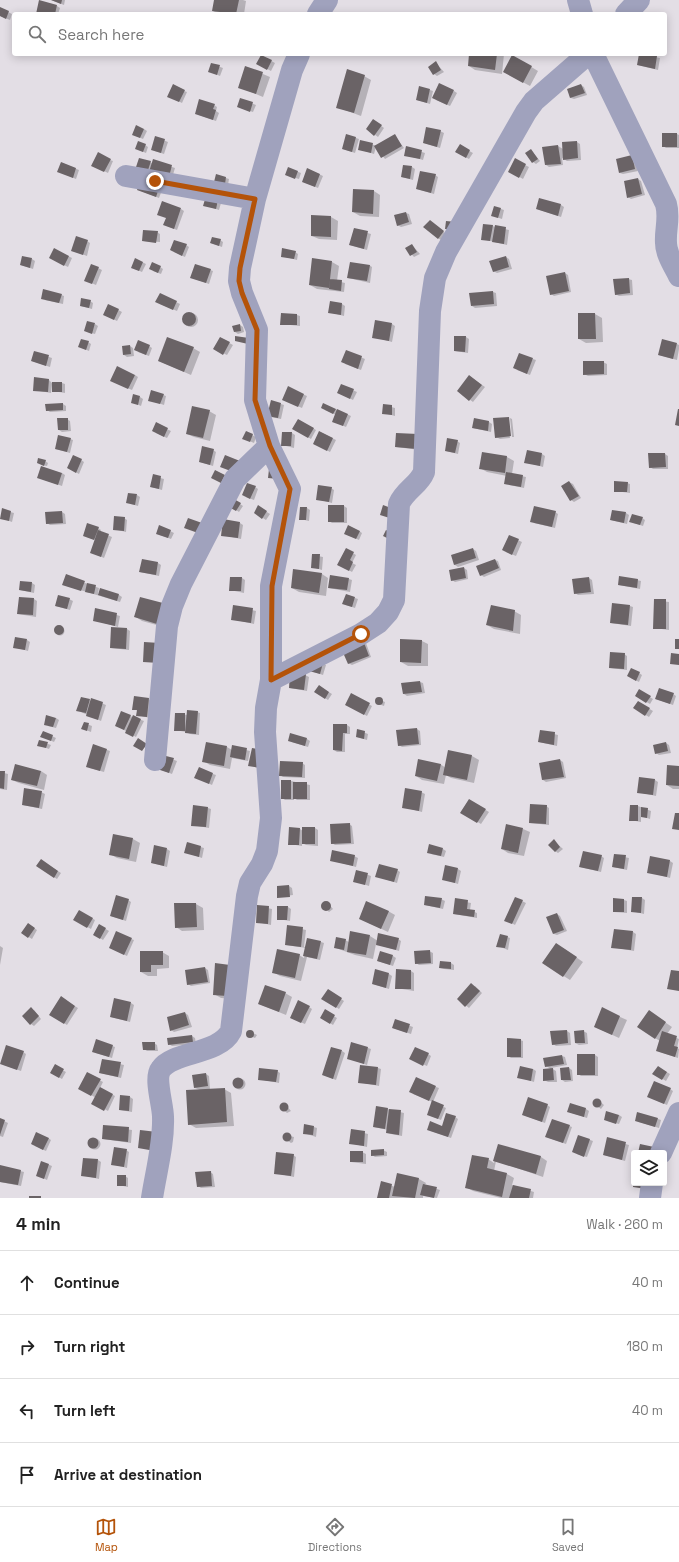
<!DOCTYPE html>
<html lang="en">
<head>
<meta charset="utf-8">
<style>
	:root { --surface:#fff; --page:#f2f2f2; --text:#222; --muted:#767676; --line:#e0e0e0; --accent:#b45309 }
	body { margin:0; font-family:"Space Grotesk",sans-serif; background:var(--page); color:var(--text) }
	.controls { position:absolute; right:12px; bottom:12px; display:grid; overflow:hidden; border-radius:4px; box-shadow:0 2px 10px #0003 }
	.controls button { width:36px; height:36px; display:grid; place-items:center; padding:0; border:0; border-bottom:1px solid var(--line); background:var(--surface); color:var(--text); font:20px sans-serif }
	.stop { position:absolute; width:12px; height:12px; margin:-9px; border:3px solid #b45309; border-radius:50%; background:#fff }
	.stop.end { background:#b45309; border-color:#fff; box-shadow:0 1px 4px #0008 }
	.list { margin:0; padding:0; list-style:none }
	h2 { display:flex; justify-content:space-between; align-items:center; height:52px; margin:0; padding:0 16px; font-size:17px }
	h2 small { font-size:13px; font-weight:400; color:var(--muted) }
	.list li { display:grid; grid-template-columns:26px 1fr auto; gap:12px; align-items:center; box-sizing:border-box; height:64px; padding:0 16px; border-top:1px solid var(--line) }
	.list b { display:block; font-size:15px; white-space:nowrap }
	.list em { font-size:13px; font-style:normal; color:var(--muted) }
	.icon { flex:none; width:22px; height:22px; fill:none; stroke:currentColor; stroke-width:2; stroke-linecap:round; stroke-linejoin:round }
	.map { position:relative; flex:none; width:679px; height:1198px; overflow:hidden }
	.search { position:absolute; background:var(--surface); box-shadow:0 2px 10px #0003; left:12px; right:12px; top:12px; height:44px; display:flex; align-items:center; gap:10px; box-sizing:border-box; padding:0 14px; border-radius:4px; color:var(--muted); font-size:15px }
	.sheet { height:308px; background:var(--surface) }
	nav { display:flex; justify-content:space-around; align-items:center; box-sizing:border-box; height:56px; border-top:1px solid var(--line); background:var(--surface); font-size:11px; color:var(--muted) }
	nav a { display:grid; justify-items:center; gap:2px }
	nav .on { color:var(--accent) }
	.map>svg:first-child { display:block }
	.shadow { fill:#0003 }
	.building { fill:#6a6366 }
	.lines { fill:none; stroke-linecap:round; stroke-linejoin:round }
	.minor { stroke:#a0a2bd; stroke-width:22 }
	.route { stroke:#b45309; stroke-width:5 }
</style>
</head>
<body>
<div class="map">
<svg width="679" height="1198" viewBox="0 0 679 1198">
	<rect width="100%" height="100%" fill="#e3dee5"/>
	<path class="shadow" d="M51 0H65L64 5Z
		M215 0H243L246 1 244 14H219L213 11Z
		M57 6 60 8 58 14H37Z
		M0 8 12 14 10 20 0 16Z
		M470 54H504L502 74 475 70 469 66Z
		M640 54 660 58 658 70 638 65Z
		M262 56 275 63 271 71 258 64Z
		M513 56 538 71 530 86 504 72Z
		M436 63 444 72 437 76 434 74Z
		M212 64 223 68 220 76 213 73Z
		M246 67 270 77 263 97 239 87Z
		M364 76 371 80 361 116 337 107Z
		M581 85 584 87 587 95 574 99 571 98 568 89Z
		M430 90 433 91 430 104 417 100Z
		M184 91 187 92 182 103 168 96Z
		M454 91 457 93 450 106 436 100Z
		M241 99 256 105 253 112 241 108Z
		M214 105 217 107 216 111 219 113 216 121 199 115Z
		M376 122 384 128 378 137 367 129Z
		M144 129 147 131 143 139 136 136Z
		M440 131 444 133 440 148 424 143Z
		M677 134 679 135V148H666L663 146Z
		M347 135 359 139 355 153 343 149Z
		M395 136 404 148 385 159 376 147 374 154 359 149 361 141 377 146Z
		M156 137 168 142 164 154 155 151Z
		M577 142 580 144 581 160 567 161 562 158 563 165 549 167 546 165 558 146 563 149Z
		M145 145 148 147 146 153 139 150Z
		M460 146 473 153 469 159 456 152Z
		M406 147 425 153 423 160 405 155Z
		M531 150 540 161 536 164 533 162Z
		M631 156 638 171 623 174 620 173Z
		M110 160 113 161 108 173 96 167Z
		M515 160 529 167 523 179 509 171Z
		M154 161 175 168 172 178 141 168 150 162 153 164Z
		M62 163 79 170 76 179 62 173Z
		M412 167 415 169 413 180 402 177Z
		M288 168 301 173 299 179 289 176Z
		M308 169 323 176 318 188 306 183Z
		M435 175 438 177 434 194 417 189Z
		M226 178 229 179 228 185 219 183Z
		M638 179 641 181 645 195 631 199 628 197Z
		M162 190 159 198 141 191Z
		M374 191 380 195 379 217 360 216 353 212Z
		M221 203 219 210 204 205Z
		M561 205 564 207 561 217 537 209Z
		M495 207 504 210 502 219 496 217Z
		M181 209 184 211 177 230 167 226Z
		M406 213 409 214 412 224 401 227 397 225Z
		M331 217 338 221 337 240 319 239 312 236Z
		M433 223 446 234 441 240 438 238Z
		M492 226 509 230 507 245 482 239Z
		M354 229 371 234 367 250 350 245Z
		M157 232 160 234V242L143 241Z
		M220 240 223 242 222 247 211 243Z
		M87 241 90 243 87 256 76 252Z
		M186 245 189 247 185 257 174 252Z
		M412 245 420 254 414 257 407 249Z
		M54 249 72 258 68 267 50 258Z
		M295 252 298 254 297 260 282 256Z
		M506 257 509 259 512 269 497 273 493 271Z
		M32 259 35 261 33 269 21 265Z
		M136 259 146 264 142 272 135 269Z
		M332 262 339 266 337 281 345 283 344 292 317 289 310 285Z
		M92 265 102 270 96 285 89 282Z
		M369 265 372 267 370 283 348 278Z
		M160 267 163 269 161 274 153 271Z
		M210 270 213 271 209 284 195 279Z
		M565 273 568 275 571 292 554 296 551 294Z
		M628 279 632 280 633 295 619 296 615 294Z
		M493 292 496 293 497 306 475 308 472 306Z
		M160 294 180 304 177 311 160 304Z
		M61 295 64 296 63 304 45 300Z
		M90 301 93 303 92 309 81 306Z
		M342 304 345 306 344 316 329 312Z
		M109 305 122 312 117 321 107 316Z
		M184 320a7 7 0 1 1 14 0a7 7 0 1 1-14 0Z
		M579 314H595L602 318 603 342 586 343 579 339Z
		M297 315 300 316V326L281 324Z
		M95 324 98 326 95 334 88 332Z
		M392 324 395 326 392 342 374 337Z
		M240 325 243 327 244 332 238 334 235 332Z
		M466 337 469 339 468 353 455 351Z
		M220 338 233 345 227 355 214 349Z
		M88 342 91 344 89 351 82 348Z
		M677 344 679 345V349L677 360 659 355Z
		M130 346 133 348 134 356 127 357 124 355 123 347Z
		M149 346 152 348 149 356 138 352Z
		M193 348 200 352 191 375 159 361Z
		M346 351 365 359 361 370 345 364Z
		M34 352 52 358 50 367 32 361Z
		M533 359 536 360 530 375 517 370Z
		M603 362 607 364V375L588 376 584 374Z
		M135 375 138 377 132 390 114 382Z
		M469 376 485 387 473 402 458 391Z
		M49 380 52 383H62L65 384V393L53 391V385H52L51 393 34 390Z
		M341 385 357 392 353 400 341 394Z
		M288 388 307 396 302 408 286 401Z
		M163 395 166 396 164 405 149 400Z
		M140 397 143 399 141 406 132 402Z
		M63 404 66 406V411L50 412 47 410Z
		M281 404 284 405 281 419 271 417Z
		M384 405 395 408V416L384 413Z
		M335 409 351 416 346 427 337 423 336 415 325 410Z
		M209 411 216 415 210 441 194 437 187 434Z
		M508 418 510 438 500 439 496 437 494 419 509 418H510Z
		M510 418 512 419 514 437H512Z
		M67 419 70 421 71 431 62 432 59 430Z
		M299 420 316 430 311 439 294 429Z
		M489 422 492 424 491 432 473 428Z
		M156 424 171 431 167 438 156 433Z
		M246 432 256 437 254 443 247 440Z
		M320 432 336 440 330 452 317 445Z
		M292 433 295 435 294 448 282 445Z
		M397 434 420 450 396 447Z
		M70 439 73 440 70 453 56 449Z
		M457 441 460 443 458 454 446 451Z
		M213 450 216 452 213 466 200 462Z
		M483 453 507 457 514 461 512 474 526 477 524 488 505 484 507 476 487 472 480 468Z
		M542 454 545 456 543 467 526 462Z
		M665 454 668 456V469H653L650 467Z
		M81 460 84 462 79 474 68 468Z
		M45 461 48 463 47 466 41 465Z
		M62 473 65 475 62 486 42 479Z
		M153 476 164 479 162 490 151 487Z
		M569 482 573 484 581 498 574 502 571 500Z
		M627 483 630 484V493L615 491Z
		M255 487 258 489 254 500 246 497Z
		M331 488 334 490 332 503 317 499Z
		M137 495 140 497 138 506 131 504Z
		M233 499 243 506 239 512 229 505Z
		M329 506H344L347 508V523H332L329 521Z
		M259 507 270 514 266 520 255 513Z
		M307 508 310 510 309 521 300 519Z
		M3 510 14 513 12 522 1 518Z
		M62 512 65 514 66 524 50 525 47 523Z
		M555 512 558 514 555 528 534 523Z
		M626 513 629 515 627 524 611 520Z
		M124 518 127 520 126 532 114 529Z
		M642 518 645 520 643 526 634 523Z
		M240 523 243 525 241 539 222 535Z
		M98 528 101 530 100 532 112 537 104 558 95 554 96 540 87 537Z
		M170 531 174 533 171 539 160 535Z
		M359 531 362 533 359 540 348 535Z
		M509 536 522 542 516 556 506 552Z
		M346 549 356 555 352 563 356 565 352 572 338 564Z
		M473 549 476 551 479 560 458 567 455 565 452 555Z
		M313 555 323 557 322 570 312 567Z
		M495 560 498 561 501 570 484 577 481 575Z
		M158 563 161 565 159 576 140 572Z
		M464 568 467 570 468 579 455 582 452 580Z
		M322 574 328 578 326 596 299 592 292 588Z
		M66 576 99 588 98 594H99L101 589 119 595 122 597 120 602 67 586Z
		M242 578 245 580 244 593 230 590Z
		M589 578 592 580 594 594 578 595 575 593 574 579Z
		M349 579 352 580 350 592 329 588Z
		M637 580 641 581 640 589 619 585Z
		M32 583 35 585 34 593 20 590Z
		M141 598 164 627 142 621 136 617Z
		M355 598 358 599 355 608 346 605Z
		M34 599 37 601 36 617 18 614Z
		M69 599 73 601 70 610 56 606Z
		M655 600 669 602V630L654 628Z
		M234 606 256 611 254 624 232 619Z
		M630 606 633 607 631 626 611 623Z
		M96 609 120 616 118 627 94 620Z
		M514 611 521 615 520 634 494 629 487 625Z
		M55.5 631a4.5 4.5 0 1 1 9 0a4.5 4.5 0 1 1-9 0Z
		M127 629 130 631 129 650 111 648Z
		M27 640 30 642 28 651 14 647Z
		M422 641 428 644V666H408L401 662Z
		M366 643 371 657 352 665 348 663Z
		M624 654 627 656V670L610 668Z
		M323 664 326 665 323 675 311 671Z
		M639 673 642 675 639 682 631 678Z
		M305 675 309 677 307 691 290 688Z
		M420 682 423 683 425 693 407 696 404 694 402 684Z
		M322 688 332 694 328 700 325 698Z
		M639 690 653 699 650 704 636 696Z
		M673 694 676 696 673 705 656 699Z
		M352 695 372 706 367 716 346 704Z
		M92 699 106 705 101 721 81 712 89 700 91 701Z
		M148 699 152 701 150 718 137 715 138 711 134 709Z
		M378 699 385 702 384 706 376 703Z
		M638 702 653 711 649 717 634 708Z
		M197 712 200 713 199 735 190 734 186 732 175 730 176 714 188 715Z
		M130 716 144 721 136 737 119 727Z
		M56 718 59 720 56 728 48 726Z
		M84 723 92 726 91 732 86 730Z
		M347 725 350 727V734H345V752H337L334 750Z
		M417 729 420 731 421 745 402 747 399 745 397 731Z
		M358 730 368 734 367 740 357 737Z
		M541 731 558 735 557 746 539 742Z
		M43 732 56 738 54 742 45 738Z
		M307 739 310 741 308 747 292 742Z
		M39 741 51 745 49 749 38 745Z
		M666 743 669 745 671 753 659 755 656 753Z
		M93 745 110 751 104 772 90 768Z
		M227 747 232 750 233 747 250 751 248 761 232 758 230 769 210 765 203 761Z
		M449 752 472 756 479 760 474 783 451 778 446 775 444 784 422 780 416 776 440 764 446 768Z
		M163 756 177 761 172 774 159 769Z
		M560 760 563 762 566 778 546 782 543 780 540 764Z
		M302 763 305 765V778L283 777 280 775Z
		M679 767V789H673L667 785Z
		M41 771 47 775 44 790 19 783 12 780Z
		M0 772 8 774 7 790 0 789Z
		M213 774 216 775 212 785 199 779Z
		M655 780 658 782 656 796 638 792Z
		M291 781 310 785V800H297L294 798V800H285L282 798Z
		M41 792 45 794 42 809 23 805Z
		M421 792 425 794 422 812 403 807Z
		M469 800 489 812 481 824 461 812Z
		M546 806 549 808V825L530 823Z
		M638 806 651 811 650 819 641 816V822L630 820Z
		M208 808 211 809 209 828 192 825Z
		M349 824 352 826 354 844 335 845 332 843Z
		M315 828 318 830V846L306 845 302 843V846L289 844 300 829 303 831Z
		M523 829 530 832 524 856 508 853 502 849Z
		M133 839 140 843 136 862 117 858 110 854Z
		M554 841 563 849 558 853 555 851Z
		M187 843 204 848 202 858 185 852Z
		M167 849 170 851 167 867 152 863Z
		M443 849 446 851 444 857 431 854Z
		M615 855 629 858 627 870 613 867Z
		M354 856 358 858 356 867 331 860Z
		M601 856 604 858 601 872 580 867Z
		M670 861 673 863 670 878 649 872Z
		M44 862 61 873 57 879 37 866Z
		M458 869 461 871 458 884 443 879Z
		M397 870 400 872 397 883 376 876Z
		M357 871 371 876 369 886 354 881Z
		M289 886 292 888 293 895 278 897Z
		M516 898 526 903 515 925 506 920Z
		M642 898 645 900 644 914 632 911Z
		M441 899 445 901 443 909 425 905Z
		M128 900 131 902 126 921 111 916Z
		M456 900 471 903 470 910 477 913V918L454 914Z
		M624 900 627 901V913L614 912Z
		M327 902 333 909 329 912 322 905Z
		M196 904 203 908 204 930 182 931 176 927Z
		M258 906 272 909 271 925 257 922Z
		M288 907 291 909 290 921 278 919Z
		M79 911 95 920 91 929 75 920Z
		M388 911 395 915 388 932 367 922Z
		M557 914 560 916 567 931 557 935 554 934Z
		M28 924 37 930 32 939 22 933Z
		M99 925 109 931 103 940 94 934Z
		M288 926 306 930 304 947 321 942 324 943 320 960 307 957 301 981 280 976 273 972 299 955 304 958 306 948 286 945Z
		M633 932 636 934 634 951 612 947Z
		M370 936 378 941 398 939 401 941 399 951 376 944 373 959 355 955 336 948 345 940 349 942Z
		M507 937 510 938 508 950 498 946Z
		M131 939 134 940 127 956 113 949Z
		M0 946 3 948 0 965Z
		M563 948 583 962 570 980 543 963Z
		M429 951 433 953V964L419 965 416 963Z
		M162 952 169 956V968L157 969V976H148L141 972Z
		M393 956 396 958 393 966 378 961Z
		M441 962 451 963 454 965V970L444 969 440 968Z
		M229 966 234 999 221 998 214 994Z
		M205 968 208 970 210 983 191 986 188 984Z
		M411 971 414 973V991L396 988Z
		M389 974 392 976 389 989 373 984Z
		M475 986 482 993 469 1008 458 999Z
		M328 990 344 1001 339 1009 323 998Z
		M285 993 292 997 286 1015 259 1004Z
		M61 998 78 1008 67 1025 50 1014Z
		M131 1003 134 1005 130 1022 111 1017Z
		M309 1007 312 1009 305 1024 291 1018Z
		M602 1009 627 1020 619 1038 595 1027Z
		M34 1010 41 1019 34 1026 31 1024Z
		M325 1011 337 1018 333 1025 321 1017Z
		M185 1013 188 1015 192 1027 174 1032 171 1030Z
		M656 1016 672 1027 667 1034 679 1039 677 1048 679 1049 678 1058 660 1052V1041L655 1038Z
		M396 1021 413 1027 411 1034 393 1028Z
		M249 1031 257 1035 255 1038 248 1035Z
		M567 1031 570 1033 571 1045 556 1046 553 1044Z
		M583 1031 587 1033 588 1044 579 1045 575 1043Z
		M192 1036 195 1038 196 1044 172 1046 169 1044Z
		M520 1040 523 1041V1058H511L508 1056Z
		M154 1043 157 1045 158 1051H147L144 1049Z
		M112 1046 115 1047 112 1058 96 1053Z
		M368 1048 371 1049 367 1065 348 1058Z
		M342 1051 345 1053 336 1080 326 1076Z
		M23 1052 26 1054 21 1071 4 1065Z
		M428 1054 431 1056 427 1066 413 1060Z
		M578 1055H595L598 1057V1076H581L578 1074Z
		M562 1056 565 1057 567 1065 551 1068 556 1071 557 1082H548L544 1080 551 1069 546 1066Z
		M102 1060 124 1065 121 1078 100 1073Z
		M55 1066 66 1072 62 1079 51 1073Z
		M658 1067 670 1074 666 1081 654 1074Z
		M378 1068 381 1069 379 1086 359 1082Z
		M569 1068 572 1070 573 1081 565 1082 562 1080 561 1069Z
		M533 1069 536 1071 534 1082 519 1077Z
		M277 1071 280 1073 279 1083 259 1079Z
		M87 1073 103 1082 100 1088 115 1096 108 1111 93 1103 96 1098 88 1093Z
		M206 1074 209 1076 210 1090 224 1089 231 1093 234 1126 196 1128 189 1124 200 1090 195 1088Z
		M234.5 1084a5.5 5.5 0 1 1 11 0a5.5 5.5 0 1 1-11 0Z
		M436 1087 439 1088 433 1102 446 1108 441 1120 431 1116 433 1102 413 1094Z
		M670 1089 673 1091 667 1105 651 1098Z
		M130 1097 133 1099 132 1112 120 1110Z
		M597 1099 604 1105 601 1109 593 1103Z
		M285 1104 291 1111 287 1113 281 1107Z
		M547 1105 550 1107 545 1123 526 1116Z
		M387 1109 404 1113 402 1136 391 1134 388 1133V1130L374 1127Z
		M586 1109 589 1111 587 1118 572 1113Z
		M619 1115 622 1117 619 1124 608 1121Z
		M455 1117 458 1119 451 1138 431 1131 442 1127Z
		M0 1119 8 1123 3 1137 0 1136Z
		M658 1119 661 1120 659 1128 639 1122Z
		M104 1126 132 1130 131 1143 103 1139Z
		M569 1126 572 1127 566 1144 549 1138Z
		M314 1127 317 1128 316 1137 304 1133Z
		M352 1130 368 1134 367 1147 350 1143Z
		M285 1135 294 1137 293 1142 291 1143 284 1138Z
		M579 1136 593 1141 587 1157 577 1154Z
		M48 1138 51 1140 46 1151 35 1146Z
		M89.5 1144a5.5 5.5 0 1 1 11 0a5.5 5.5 0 1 1-11 0Z
		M608 1139 629 1145 625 1161 604 1155Z
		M499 1145 541 1157 547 1161 543 1177 496 1161 494 1171 507 1174 514 1178 512 1185 534 1192 533 1198H501L473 1191 466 1187 488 1159 494 1163Z
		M126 1150 129 1152 127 1168 112 1164Z
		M383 1150 387 1152V1156L375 1157 372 1155Z
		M362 1152 366 1154V1164L351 1162Z
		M293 1155 296 1157 294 1177 275 1173Z
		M98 1160 101 1162 99 1179 82 1175Z
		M42 1162 52 1166 47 1180 41 1177Z
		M0 1166 24 1172 21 1186 0 1182Z
		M210 1172 213 1174 215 1187 201 1188 198 1186Z
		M398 1174 419 1179 426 1183 425 1185 440 1190 437 1198 423 1196V1198H378L382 1182 395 1187Z
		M125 1176 128 1178V1187L118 1185Z"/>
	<path class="building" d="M39 0 57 5 55 14H36Z
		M51 0H62L61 4Z
		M214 0H239L236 14 212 11Z
		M0 7 9 11 6 19 0 16Z
		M469 54H497L495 70 468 66Z
		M639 54 657 56 655 69 637 65Z
		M261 55 272 60 267 70 256 64Z
		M512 55 532 66 523 83 503 72Z
		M436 61 441 70 433 75 428 67Z
		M211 63 220 65 217 75 208 72Z
		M245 66 263 72 256 94 238 88Z
		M347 69 365 75 354 113 336 108Z
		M439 83 454 90 447 105 432 98Z
		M173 84 185 90 179 102 167 97Z
		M581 84 585 93 570 98 567 89Z
		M419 86 430 89 427 103 416 100Z
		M240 98 253 102 250 112 237 107Z
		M199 99 215 104 213 109 216 110 213 120 195 114Z
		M373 119 382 125 374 136 366 129Z
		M136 125 144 129 140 138 132 135Z
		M426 127 441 130 437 147 423 143Z
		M662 133H677V147H662Z
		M346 134 356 137 352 152 342 149Z
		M395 134 402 146 381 158 374 146Z
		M155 136 165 139 161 153 151 150Z
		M360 140 373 143 371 153 358 150Z
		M138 141 146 144 143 152 135 149Z
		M577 141 578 158 563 160 562 142Z
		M460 144 470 150 466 158 455 152Z
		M558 145 561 164 545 165 542 147Z
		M406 146 422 150 420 159 404 156Z
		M531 149 538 159 532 163 525 153Z
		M98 152 111 159 104 172 91 166Z
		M632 155 635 169 619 173 616 159Z
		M139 158 151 161 148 170 136 167Z
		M515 158 526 164 519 178 508 172Z
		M153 159 172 165 169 177 149 172Z
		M61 162 76 168 73 178 57 172Z
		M403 165 412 166 410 179 401 177Z
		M288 167 298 171 295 179 285 175Z
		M307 168 320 174 315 187 302 182Z
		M420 171 436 174 431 193 416 189Z
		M216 174 226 177 225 184 214 182Z
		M638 178 642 194 627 198 624 181Z
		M140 181 159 188 156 197 137 190Z
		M353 189 374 190 373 214 352 212Z
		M206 196 218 200 216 209 203 206Z
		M539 198 561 204 558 216 536 209Z
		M162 201 181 208 174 229 163 225 166 218 157 215Z
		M494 206 501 208 498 218 491 216Z
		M406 212 409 222 397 226 394 215Z
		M311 215 331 216V237L311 236Z
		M430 220 444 231 438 239 423 227Z
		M446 221 456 222V230L445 229Z
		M483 224 493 225 490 241 481 240Z
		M495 225 506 227 504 244 492 242Z
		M354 228 368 231 364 249 349 245Z
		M143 230 158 231 156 243 142 241Z
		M76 236 88 240 83 255 71 251Z
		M212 237 221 239 219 246 210 243Z
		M174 240 187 244 182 256 170 250Z
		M412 244 417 252 410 256 405 248Z
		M54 248 69 256 64 266 49 258Z
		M282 248 296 251 294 259 281 257Z
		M22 256 32 258 30 268 20 265Z
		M506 256 509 267 493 272 489 261Z
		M135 258 143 262 139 271 131 268Z
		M312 258 332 261 329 288 309 285Z
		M152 262 161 266 158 273 149 269Z
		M350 262 370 265 367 281 347 278Z
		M91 264 99 267 92 284 84 281Z
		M195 264 211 269 206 283 190 278Z
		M565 272 569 291 550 295 546 276Z
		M629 278 630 293 615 295 613 279Z
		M330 279 342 280 341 291 329 289Z
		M43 289 62 294 59 303 41 299Z
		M493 291 494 304 471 306 469 293Z
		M160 293 177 301 173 310 155 302Z
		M81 298 91 300 89 308 80 306Z
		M330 301 342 303 341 315 328 313Z
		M108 304 119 309 114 320 103 315Z
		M182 319a7 7 0 1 1 14 0a7 7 0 1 1-14 0Z
		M281 313 297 314V325H280Z
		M578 313H595L596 339H578Z
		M375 320 392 323 389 341 372 338Z
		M87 321 95 323 92 334 84 331Z
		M240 324 241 331 234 332 232 326Z
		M235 336 249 338 248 344 235 341Z
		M454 336H466L465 352 454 351Z
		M167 337 194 347 184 372 158 361Z
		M220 337 230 342 223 355 213 349Z
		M81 339 89 341 86 350 78 347Z
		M662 339 677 343 673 359 658 355Z
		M138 340 150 345 146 355 134 350Z
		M130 345 131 354 123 355 122 346Z
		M346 350 362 356 358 369 341 362Z
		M34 351 49 355 46 366 31 361Z
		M519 353 533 358 527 374 513 368Z
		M583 361H604V374L583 375Z
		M117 366 135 375 128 389 110 381Z
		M469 375 482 385 469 401 457 391Z
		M34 377 49 379 48 392 33 391Z
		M52 382H62V392H52Z
		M341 384 354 389 350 399 337 393Z
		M288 386 304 394 298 407 282 400Z
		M151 390 164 394 160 404 148 401Z
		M133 394 140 396 138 405 131 403Z
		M271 400 281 403 278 418 267 416Z
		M63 403V410L46 411 45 404Z
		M323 403 336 409 333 414 321 408Z
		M383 404 392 405V415L382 414Z
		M192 406 210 410 203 438 186 434Z
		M337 409 348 414 343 426 332 422Z
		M678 409H679V426L675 425Z
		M509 417 511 436 495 438 493 418Z
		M57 418H68V430H58Z
		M474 418 489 421 488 431 472 428Z
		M298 419 314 428 308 438 292 429Z
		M156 422 168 428 164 437 152 431Z
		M246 431 253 434 250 442 242 439Z
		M319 431 333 438 327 451 313 444Z
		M282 432H292L291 446H281Z
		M396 433 418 434 417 449 395 447Z
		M58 435 71 438 67 452 55 449Z
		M447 438 458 440 455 453 445 451Z
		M202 446 214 449 210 465 199 462Z
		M527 450 542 453 540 466 524 463Z
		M482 452 507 456 505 473 479 469Z
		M648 453H665L666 467 649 468Z
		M73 455 82 459 76 473 67 468Z
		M225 455 240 461 236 473 220 467Z
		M38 458 46 460 44 466 37 463Z
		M41 466 62 473 58 485 37 478Z
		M269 469 279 479 268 478Z
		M215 470 225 475 221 483 211 478Z
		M506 472 523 475 521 487 504 484Z
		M153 474 161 476 159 489 150 487Z
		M569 481 579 496 570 501 561 486Z
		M614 481 628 482 627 492H614Z
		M247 483 256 486 250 499 242 495Z
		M318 485 332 487 329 502 316 500Z
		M128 493 137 494 135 505 126 503Z
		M232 498 241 503 236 511 227 506Z
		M258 505 267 511 262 519 254 513Z
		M328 505H344V522H328Z
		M383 505 399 511 396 520 380 515Z
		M534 506 556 511 552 527 530 522Z
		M300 507H307L306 520H299Z
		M2 508 11 511 9 521 0 519Z
		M612 510 626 512 624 523 610 520Z
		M62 511 63 523 46 524 45 512Z
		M632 514 643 517 640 525 629 522Z
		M114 516 125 517 124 531 113 530Z
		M188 518 202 523 198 533 184 528Z
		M223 519 240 522 238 538 221 536Z
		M87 523 99 527 94 540 83 536Z
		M159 525 171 530 168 538 156 534Z
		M348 525 360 531 356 539 344 534Z
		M98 530 109 534 101 557 90 553Z
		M386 530 394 534 391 540 383 536Z
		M509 535 519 539 512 555 502 550Z
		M346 548 354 552 350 560 353 562 349 571 337 565Z
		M473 548 476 558 454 565 451 555Z
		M312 554H320L319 569 311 568Z
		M142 559 158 562 156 575 139 572Z
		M495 559 499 568 480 576 476 566Z
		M464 567 466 578 451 581 449 570Z
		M293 569 322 573 319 593 291 588Z
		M66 574 85 581 81 591 62 585Z
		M330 575 349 578 347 590 328 588Z
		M619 576 638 579 637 588 618 585Z
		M230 577H242L241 591H229Z
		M589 577 591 592 574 594 572 579Z
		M20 581 32 582 31 592 19 590Z
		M87 583 96 585 94 594 85 592Z
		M100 588 119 594 117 601 98 595Z
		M346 594 355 597 352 607 342 604Z
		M58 595 70 598 67 609 55 606Z
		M19 597 34 598 33 615 17 614Z
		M140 597 163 603 157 624 134 617Z
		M654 599H666V629H653Z
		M612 603 630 605 628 625 610 623Z
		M233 605 253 608 251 623 231 620Z
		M491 605 515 610 513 631 486 625Z
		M95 608 117 613 115 626 93 621Z
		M54 630a5 5 0 1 1 10 0a5 5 0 1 1-10 0Z
		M111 627 127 628 126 649 110 648Z
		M15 637 27 639 25 650 13 648Z
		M400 639 422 640 421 663 400 662Z
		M675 639H679V649H675Z
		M363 640 369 656 348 664 341 648Z
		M144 642 160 643 159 663 143 662Z
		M610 652 625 653 624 669 609 668Z
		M671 653 679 654V665L670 664Z
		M323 663 320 674 309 671Z
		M631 668 640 672 636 681 627 676Z
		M290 672 306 674 304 690 289 688Z
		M420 681 422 692 403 694 401 683Z
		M319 685 329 692 325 699 314 692Z
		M659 688 674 693 670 704 655 699Z
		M639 689 651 696 646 703 635 696Z
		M351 693 370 703 364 715 345 705Z
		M134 696 149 698 147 717 136 716 137 710H132Z
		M375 701a4 4 0 1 1 8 0a4 4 0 1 1-8 0Z
		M81 697 90 699 86 713 76 711Z
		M91 698 103 702 98 720 86 716Z
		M638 701 650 708 645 716 633 708Z
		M187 710 198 711 196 734 185 733Z
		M121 711 131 715 124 730 115 726Z
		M175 713H185V731H174Z
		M46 715 56 718 53 727 44 725Z
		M133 715 141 719 133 737 125 733Z
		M84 722 89 723 87 731 81 729Z
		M333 724H347V733H343L342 751 333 750Z
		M417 728 419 744 398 746 396 730Z
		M357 729 365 731 364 739 356 737Z
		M540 730 555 732 554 745 538 742Z
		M43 731 53 735 51 741 40 737Z
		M290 733 307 738 305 746 288 741Z
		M138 738 147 744 142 751 133 746Z
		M39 740 48 742 46 748 37 746Z
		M206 742 227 746 224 766 202 762Z
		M666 742 668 751 655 754 653 745Z
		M93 744 107 749 100 771 86 767Z
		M232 745 247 748 245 760 230 757Z
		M252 748 263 750 260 768 248 766Z
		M448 750 472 755 467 780 443 775Z
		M162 755 174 758 169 773 157 769Z
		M418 759 441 764 437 781 415 776Z
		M560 759 564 777 542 780 539 763Z
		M280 761 303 762 302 777 279 776Z
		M15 764 41 771 37 786 11 780Z
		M667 765 679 766V786L666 785Z
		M199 767 213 773 209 784 194 778Z
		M0 771H5L4 789 0 788Z
		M639 777 655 779 653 795 637 793Z
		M281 780H291V799H281Z
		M293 782H307V799H293Z
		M24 788 42 791 39 808 22 805Z
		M405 788 422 791 419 811 402 808Z
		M469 799 486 809 477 823 460 813Z
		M530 804 547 805 546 824 529 823Z
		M193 805 208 807 206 827 191 826Z
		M630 805H638V821H629Z
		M641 807 648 808 647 818 641 817Z
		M675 813H679V830L672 829Z
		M350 823 351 843 331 844 330 824Z
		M506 824 523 828 518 853 501 849Z
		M289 827 300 828 299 845H288Z
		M302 827H315V844H302Z
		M113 834 133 838 129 859 109 855Z
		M554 839 560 847 555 852 548 845Z
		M187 842 201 846 199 857 184 853Z
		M429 844 443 848 441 856 427 853Z
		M154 845 167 848 164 866 151 863Z
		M332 850 355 855 353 866 330 861Z
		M583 851 602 855 598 871 579 867Z
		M614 854 626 855 624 869 612 867Z
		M650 856 670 860 667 877 647 873Z
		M41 859 58 871 54 878 36 866Z
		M379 864 398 869 394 882 375 877Z
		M445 865 458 868 455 883 442 880Z
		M356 870 368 873 365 885 353 882Z
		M289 885 290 897 277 898V886Z
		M116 895 129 899 123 920 110 916Z
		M425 896 442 898 440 908 424 905Z
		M515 897 523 900 512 924 504 921Z
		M632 897H642L641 913 631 912Z
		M455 898 468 900 467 909 475 910 474 917 453 914Z
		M613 898 624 899V912H613Z
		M366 901 389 911 381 929 359 919Z
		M321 906a5 5 0 1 1 10 0a5 5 0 1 1-10 0Z
		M174 903H196L197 927 175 928Z
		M257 905 269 906 268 924 256 923Z
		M277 906H288L287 920H277Z
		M79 910 93 918 87 928 73 920Z
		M557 913 564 930 553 934 546 917Z
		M28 923 35 928 28 938 21 933Z
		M99 924 106 928 100 939 93 935Z
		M287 925 303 927 301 947 285 945Z
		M614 929 633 931 631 950 611 948Z
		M116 931 132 938 124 955 109 948Z
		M350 931 370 935 366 955 347 952Z
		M378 933 399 938 396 950 376 945Z
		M500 934 508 936 505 948 496 947Z
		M336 937 346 939 344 950 334 948Z
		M307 938 321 941 317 959 303 956Z
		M556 943 577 957 563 977 542 963Z
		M277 949 300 954 295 978 272 973Z
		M430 950 431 963 415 964 414 951Z
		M140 951H163V965H151V972H140Z
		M380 951 393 955 390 965 377 961Z
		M440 961 451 962V969L439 968Z
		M215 963 230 965 227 996 213 995Z
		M205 967 208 982 187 985 185 970Z
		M375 969 389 973 386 988 372 984Z
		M396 969 411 970V989H395Z
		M671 970 679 971V991L667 989Z
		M471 983 480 991 465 1007 457 999Z
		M265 985 286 992 279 1012 258 1004Z
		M328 989 342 998 336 1008 321 999Z
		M61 996 75 1006 64 1024 49 1015Z
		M114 998 131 1002 127 1021 110 1017Z
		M298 1000 310 1006 301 1023 290 1018Z
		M31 1007 39 1016 30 1025 22 1016Z
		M602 1007 620 1016 612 1035 594 1027Z
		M325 1009 335 1015 330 1024 320 1018Z
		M649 1010 666 1022 655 1039 637 1027Z
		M185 1012 189 1025 170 1031 167 1017Z
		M395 1019 410 1024 407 1033 392 1028Z
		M246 1034a4 4 0 1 1 8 0a4 4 0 1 1-8 0Z
		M567 1030 568 1043 552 1045 550 1031Z
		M584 1030 585 1043H575L574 1031Z
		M662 1031 677 1036 674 1046 678 1047 675 1057 656 1051Z
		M192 1035 193 1042 168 1045 167 1038Z
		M507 1038 521 1039V1057H507Z
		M96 1039 113 1045 109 1057 92 1052Z
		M142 1042H155V1050H143Z
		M351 1042 368 1047 364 1064 347 1059Z
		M6 1045 24 1051 17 1070 0 1064Z
		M331 1047 342 1050 333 1079 322 1075Z
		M415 1047 429 1053 423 1066 409 1059Z
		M577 1054H595V1075H577Z
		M562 1055 564 1064 545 1067 543 1058Z
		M102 1059 121 1062 118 1077 99 1073Z
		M55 1064 64 1069 59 1078 50 1073Z
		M360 1065 378 1067 376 1085 358 1083Z
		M520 1066 533 1069 531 1081 517 1078Z
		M658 1066 667 1072 662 1080 652 1074Z
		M569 1067 571 1080H561L560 1068Z
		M259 1068 278 1070 276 1082 258 1080Z
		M553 1068 554 1080 543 1081V1069Z
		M87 1072 101 1079 91 1096 78 1089Z
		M206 1073 208 1086 194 1088 192 1075Z
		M416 1077 436 1086 429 1101 409 1092Z
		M232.5 1083a5.5 5.5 0 1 1 11 0a5.5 5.5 0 1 1-11 0Z
		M654 1081 671 1088 664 1104 647 1097Z
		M100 1087 113 1094 104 1111 91 1104Z
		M225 1088 227 1122 188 1125 186 1090Z
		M120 1095 130 1096 129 1111 119 1110Z
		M528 1097 548 1104 542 1122 522 1115Z
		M592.5 1103a4.5 4.5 0 1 1 9 0a4.5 4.5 0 1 1-9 0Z
		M432 1100 444 1105 438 1119 427 1115Z
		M279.5 1107a4.5 4.5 0 1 1 9 0a4.5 4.5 0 1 1-9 0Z
		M570 1103 586 1108 584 1117 567 1112Z
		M376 1106 388 1108 385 1129 373 1127Z
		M389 1109 401 1110 399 1135 386 1133Z
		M606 1111 619 1115 616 1124 604 1120Z
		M637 1112 658 1118 655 1127 635 1121Z
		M446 1113 456 1116 448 1137 427 1130 430 1121 442 1126Z
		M0 1118 5 1120 0 1135Z
		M552 1119 570 1125 563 1143 545 1137Z
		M304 1124 314 1126 313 1135 303 1134Z
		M103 1125 129 1127 128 1142 102 1139Z
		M351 1129 365 1131 364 1146 349 1144Z
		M140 1130 157 1132 155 1151 138 1148Z
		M36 1132 49 1138 43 1150 31 1144Z
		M282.5 1137a4.5 4.5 0 1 1 9 0a4.5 4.5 0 1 1-9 0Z
		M578 1135 590 1139 584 1157 572 1152Z
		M607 1137 626 1142 622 1160 603 1155Z
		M87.5 1143a5.5 5.5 0 1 1 11 0a5.5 5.5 0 1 1-11 0Z
		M498 1144 541 1156 536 1174 493 1161Z
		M640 1144 654 1147 652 1153H638Z
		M114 1147 127 1149 124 1167 111 1165Z
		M384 1149V1155L371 1156V1150Z
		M350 1151H363V1162H350Z
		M276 1152 294 1154 291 1176 274 1174Z
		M472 1155 489 1158 487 1168 507 1173 502 1197 465 1188Z
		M83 1158 98 1159 96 1178 81 1176Z
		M41 1161 49 1164 44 1179 36 1176Z
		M0 1165 21 1170 18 1185 0 1182Z
		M211 1171 212 1186 197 1187 195 1172Z
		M397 1173 419 1178 415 1198 392 1196Z
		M117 1175H126V1186H117Z
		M381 1181 392 1184 389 1198H377Z
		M633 1183H647L646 1189 633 1187Z
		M423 1184 437 1187 434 1198 420 1195Z
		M513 1185 531 1189 529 1198H509Z
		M29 1196H41V1198H29Z"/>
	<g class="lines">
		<path class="minor" d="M578 0 582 14
			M318 14 327 0
			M626 14 639 0
			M593 54 666 204C670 218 665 229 666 243 666 254 674 266 679 276
			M126 176 255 199
			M271 680 361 634 378 623 388 612 394 600 399 504C405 490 419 485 424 472L430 311 435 278 446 252 526 112 534 101 588 54
			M155 760 167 626 172 606 181 584 235 479 269 446
			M661 1153 679 1113
			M152 1198C156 1172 164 1143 163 1117 163 1105 154 1078 161 1069 173 1051 219 1055 231 1031L247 896 250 883 262 864 267 851 271 818 265 732 266 708 271 680V586L290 489 269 446 255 400 257 330 242 293 239 281 240 268 255 199 292 70 299 54
			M650 1198 652 1183"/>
	</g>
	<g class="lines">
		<path class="route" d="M155 181 255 199 240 268 239 281 242 293 257 330 255 400 270 446 290 489 272 586 271 680 361 634"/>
	</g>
</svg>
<div class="controls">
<button><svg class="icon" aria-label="layers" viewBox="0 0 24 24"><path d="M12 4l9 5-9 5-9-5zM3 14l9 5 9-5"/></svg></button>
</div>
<div class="stop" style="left:361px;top:634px"></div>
<div class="stop end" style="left:155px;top:181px"></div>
<div class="search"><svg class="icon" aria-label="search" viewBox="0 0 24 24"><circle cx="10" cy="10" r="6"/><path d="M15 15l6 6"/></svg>Search here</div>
</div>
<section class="sheet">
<h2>4 min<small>Walk · 260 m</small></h2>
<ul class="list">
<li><svg class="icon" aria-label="ahead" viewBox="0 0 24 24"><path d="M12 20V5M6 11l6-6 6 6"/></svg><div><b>Continue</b></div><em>40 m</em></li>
<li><svg class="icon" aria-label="right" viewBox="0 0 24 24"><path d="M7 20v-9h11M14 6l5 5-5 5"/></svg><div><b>Turn right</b></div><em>180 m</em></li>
<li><svg class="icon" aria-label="left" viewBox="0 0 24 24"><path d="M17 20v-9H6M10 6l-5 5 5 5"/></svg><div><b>Turn left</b></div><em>40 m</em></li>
<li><svg class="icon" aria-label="arrive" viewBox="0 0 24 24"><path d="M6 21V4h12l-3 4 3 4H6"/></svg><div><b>Arrive at destination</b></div></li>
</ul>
</section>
<nav>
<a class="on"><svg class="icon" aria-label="map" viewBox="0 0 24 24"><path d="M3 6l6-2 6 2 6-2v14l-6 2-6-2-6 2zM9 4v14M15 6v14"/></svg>Map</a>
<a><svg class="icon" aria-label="directions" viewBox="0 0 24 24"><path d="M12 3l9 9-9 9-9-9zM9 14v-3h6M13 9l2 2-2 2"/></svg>Directions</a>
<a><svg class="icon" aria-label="saved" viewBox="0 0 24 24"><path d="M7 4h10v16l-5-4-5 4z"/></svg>Saved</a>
</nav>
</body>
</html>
